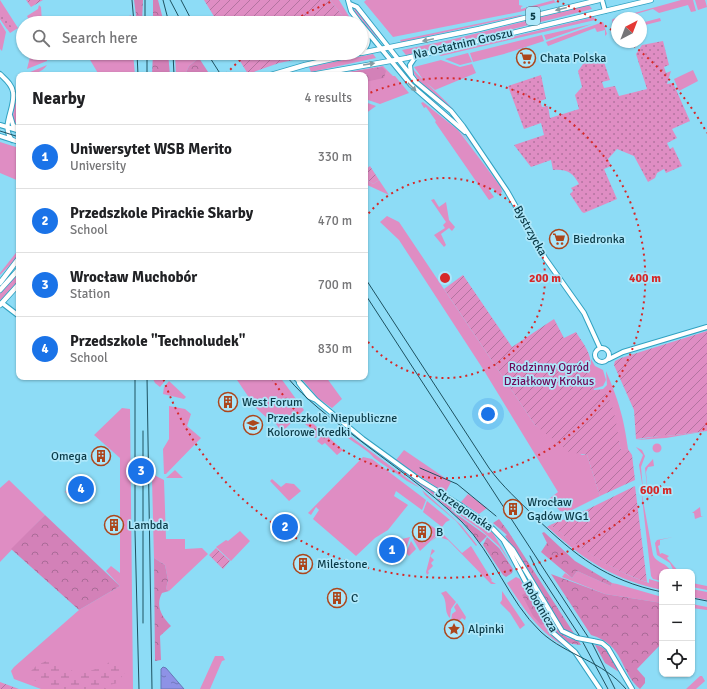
<!DOCTYPE html>
<html lang="en">
<head>
<meta charset="utf-8">
<style>
	:root { --surface:#fff; --page:#f2f2f2; --text:#202124; --muted:#757577; --line:#e0e0e0; --accent:#1a73e8 }
	body { margin:0; font-family:Signika,sans-serif; background:var(--page); color:var(--text) }
	.controls { position:absolute; right:12px; bottom:12px; display:grid; overflow:hidden; border-radius:8px; box-shadow:0 1px 3px #0004 }
	.controls button { width:36px; height:36px; display:grid; place-items:center; padding:0; border:0; border-bottom:1px solid var(--line); background:var(--surface); color:var(--text); font:20px sans-serif }
	.compass { position:absolute; left:611px; top:12px; width:36px; height:36px; border-radius:50%; background:var(--surface); box-shadow:0 1px 3px #0004; rotate:42deg }
	.you { position:absolute; left:488px; top:414px; width:14px; height:14px; margin:-10px; border:3px solid #fff; border-radius:50%; background:#1a73e8; box-shadow:0 0 0 6px #1a73e833 }
	.badge { display:grid; place-items:center; width:26px; height:26px; border-radius:50%; background:var(--accent); color:#fff; font-size:13px; font-weight:700 }
	.pin { position:absolute; translate:-50% -50%; border:2px solid #fff; box-shadow:0 1px 4px #0006 }
	.list { margin:0; padding:0; list-style:none }
	h2 { display:flex; justify-content:space-between; align-items:center; height:52px; margin:0; padding:0 16px; font-size:17px }
	h2 small { font-size:13px; font-weight:400; color:var(--muted) }
	.list li { display:grid; grid-template-columns:26px 1fr auto; gap:12px; align-items:center; box-sizing:border-box; height:64px; padding:0 16px; border-top:1px solid var(--line) }
	.list b { display:block; font-size:15px; white-space:nowrap }
	.list p { margin:0; font-size:13px; white-space:nowrap; color:var(--muted) }
	.list em { font-size:13px; font-style:normal; color:var(--muted) }
	.icon { flex:none; width:22px; height:22px; fill:none; stroke:currentColor; stroke-width:2; stroke-linecap:round; stroke-linejoin:round }
	.map { position:relative; flex:none; width:707px; height:689px; overflow:hidden }
	.search { position:absolute; background:var(--surface); box-shadow:0 1px 3px #0004; left:16px; top:16px; width:352px; height:44px; display:flex; align-items:center; gap:10px; box-sizing:border-box; padding:0 14px; border-radius:22px; color:var(--muted); font-size:15px }
	.panel { position:absolute; background:var(--surface); box-shadow:0 1px 3px #0004; left:16px; top:72px; width:352px; height:308px; border-radius:8px }
	.map>svg:first-child { display:block }
	.grass { fill:#df8dc3 }
	.forest { fill:url(#forest-crowns) }
	.wetland { fill:url(#wetland-marsh) }
	.park { fill:url(#park-dots) }
	.garden { fill:url(#garden-furrows) }
	.water { fill:url(#water-ripples); stroke:#6678b6 }
	.lines { fill:none; stroke-linecap:round; stroke-linejoin:round }
	.secondary-casing { stroke:#31a2c1; stroke-width:6 }
	.primary-casing { stroke:#31a2c1; stroke-width:6 }
	.secondary { stroke:#fff; stroke-width:4 }
	.primary { stroke:#fff; stroke-width:4.5 }
	.tram { stroke:#1e5261; stroke-width:1 }
	.rail { stroke:#1e5261; stroke-width:1 }
	.secondary-bridge-casing { stroke:#31a2c1; stroke-width:6; stroke-linecap:butt }
	.secondary-bridge { stroke:#fff; stroke-width:4 }
	.oneway { fill:#849ca3 }
	.ring { fill:none; stroke:#d62828; stroke-width:2; stroke-dasharray:2 4 }
	.labels { text-anchor:middle; dominant-baseline:central; stroke-width:3.5; stroke-linejoin:round; paint-order:stroke }
	.shield { fill:#ade7fa; stroke:#3b6e7d; stroke-width:1 }
	.shield-label { font-size:11px; font-weight:bold; fill:#0a3a47 }
	.street-label { font-size:12px; fill:#0a3a47; stroke:#ade7fa }
	.poi-label { font-size:12px; fill:#0a3a47; stroke:#ade7fa; text-anchor:start }
	.park-label { font-size:12px; fill:#6e0857; stroke:#ade7fa }
	.centre { fill:#d62828; stroke:#ade7fa; stroke-width:2 }
	.ring-label { font-size:12px; text-anchor:middle; font-weight:bold; fill:#d62828; stroke:#ade7fa; stroke-width:3.5; stroke-linejoin:round; paint-order:stroke }
</style>
</head>
<body>
<div class="map">
<svg width="707" height="689" viewBox="0 0 707 689">
	<defs>
		<pattern id="forest-crowns" width="20" height="18" patternUnits="userSpaceOnUse"><rect width="20" height="18" fill="#d381b8"/><path d="M2 6a3 3 0 1 1 6 0M12 15a3 3 0 1 1 6 0" fill="none" stroke="#a96b97"/></pattern>
		<pattern id="wetland-marsh" width="20" height="14" patternUnits="userSpaceOnUse"><rect width="20" height="14" fill="#df8dc3"/><path d="M1 5h8M5 5V1M11 12h8M15 12V8" fill="none" stroke="#b374a0"/></pattern>
		<pattern id="park-dots" width="8" height="8" patternUnits="userSpaceOnUse"><rect width="8" height="8" fill="#df8dc3"/><path d="M2 2h.1M6 6h.1" fill="none" stroke="#b374a0" stroke-width="1.8" stroke-linecap="round"/></pattern>
		<pattern id="garden-furrows" width="10" height="10" patternUnits="userSpaceOnUse"><rect width="10" height="10" fill="#df8dc3"/><path d="M-1 1l2-2M0 10L10 0M9 11l2-2" fill="none" stroke="#b374a0"/></pattern>
		<pattern id="water-ripples" width="26" height="14" patternUnits="userSpaceOnUse"><rect width="26" height="14" fill="#8e92e6"/><path d="M2 4q2-2 4 0t4 0M15 11q2-2 4 0t4 0" fill="none" stroke="#7278bc"/></pattern>
	</defs>
	<rect width="100%" height="100%" fill="#8ddcf6"/>
	<path class="grass" d="M0 0 18 28 10 33 0 19Z
		M330 0H339L353 23H348Z
		M366 0H519V5L523 6 521 7V9L554 0 555 2 565 0 519 12 393 37 364 2Z
		M681 0H693L696 11 691 12 688 5 659 13 653 9C640 13 624 17 613 21L615 30 617 29V33L615 32 612 20 613 19Z
		M695 0H705L707 7 698 10Z
		M39 5 41 7 42 23H31L27 16 38 9Z
		M589 5 592 9 425 51 406 55 402 50 450 40Z
		M353 6 354 7 379 37 377 38 355 12Z
		M131 15 132 23H115Z
		M520 15H525L401 42 400 40Z
		M594 17 595 20 441 56 439 55Z
		M660 18 661 21 641 26V23Z
		M0 22 6 32 2 51 0 49Z
		M603 22 607 34 605 36V30L597 32 595 28 548 46 546 42Z
		M592 24 546 40 544 35Z
		M542 35 544 41 504 54 473 62 470 53Z
		M31 53H47V61L27 69Z
		M86 53H133L135 75H99Z
		M175 53H184L180 59 196 54 199 58 189 66 185 75H176Z
		M468 53 472 62 460 65 445 59Z
		M373 54 376 58 311 72 309 67Z
		M441 60 460 67 472 64 476 73 435 90 424 81 414 67Z
		M47 65C42 73 31 75 23 75Z
		M383 66 393 76H395L409 93 380 104 365 99V75H331Z
		M412 68C426 85 446 98 458 116 446 103 415 84 412 68Z
		M403 70 419 88 442 107 414 86 402 71Z
		M693 70 698 81 679 91 674 79Z
		M19 100V124L12 122 15 103Z
		M425 101 459 129 477 151 458 129Z
		M365 102 376 106 365 114Z
		M423 102 458 130 501 187 502 192 498 195 493 188 489 190 494 197 489 200 435 122 436 121 426 107 424 108 421 103Z
		M0 142 19 148V181L0 173Z
		M365 178 373 184 379 180 389 195 365 184Z
		M434 199 439 207 446 202 449 220 455 227 452 231 449 228 441 234 446 245 444 247 434 235 445 228 443 225 446 222 431 200Z
		M387 216 399 222 535 425 582 455H587L600 496 568 512 560 511 549 499 558 492 483 369 399 240 380 222Z
		M19 249V256L0 275V273Z
		M19 272V280L0 301V293Z
		M591 359 595 366 603 370 606 380 603 386 593 389 588 368 591 364Z
		M606 371C618 399 624 418 628 449L621 451 619 442 594 390 603 389 607 385Z
		M152 377H162L164 382 160 387 155 383Z
		M235 377H280L304 410 282 432 270 416 267 418 256 408Z
		M300 377H326L342 399 332 408 319 399Z
		M169 381 186 397 184 399 163 394 164 387Z
		M169 406 185 409 191 414 187 426 201 438 166 474H164L163 449 169 439Z
		M122 408 130 409 133 689H41L14 679 11 671 14 667 79 610 120 586 106 571 111 566 120 573V458L94 435Z
		M309 420 343 450 337 455 325 443 322 445 317 441 320 438 318 436 315 438 311 434 314 431 305 424Z
		M707 431 666 438 636 440 659 436 665 433 667 436Z
		M353 432 431 490 430 492 352 434Z
		M350 436 420 488 407 481 374 458C369 451 356 444 348 438Z
		M652.5 448a4.5 4.5 0 1 1 9 0a4.5 4.5 0 1 1-9 0Z
		M636 447 642 450 645 456 641 467 643 489 639 465 643 455Z
		M404 450 451 482 445 493 396 460Z
		M363 457 372 459 426 500 422 510 396 491 394 496 408 505 388 530 375 538 356 556 313 519 319 510 316 507 311 515 308 513Z
		M653 459 654 466 648 467 646 472 649 505 645 468Z
		M175 470 183 478H166Z
		M154 475 164 480 166 539H185V549L202 548 208 554 169 591 166 589 168 580 165 565 154 558 152 479Z
		M272 479 281 487 286 483 294 484 301 491 289 501 270 481Z
		M9 480 45 515 0 562V488Z
		M641 489 653 555C657 564 667 562 671 572H662V581L653 579 651 576Z
		M422 490 461 525 477 545 476 546 456 521 425 495Z
		M468 494 487 508 479 514 461 502Z
		M427 501 450 520 446 522 442 527 423 512Z
		M455 504 493 533 512 565 499 546 481 530 453 510Z
		M700 507 701 516H703L695 519 694 513H692Z
		M430 525 440 532 420 551 413 539 415 536 424 543 426 541 424 537 427 534 430 537 433 535 428 528Z
		M550 525C581 548 612 571 649 583V579L662 583V590C616 580 585 561 551 530L547 527Z
		M240 531 250 541 231 561 216 547 226 540 228 541Z
		M441 532 462 553 471 546 492 580 491 581 496 584H491L448 540 442 538V535L438 536 430 542Z
		M392 536 402 542 404 541 402 539 410 537 403 557 397 551 403 546Z
		M673 537 660 540V545L658 546 660 554 662 553 669 556 667 558 679 572H674L670 563 657 555 655 543 657 540Z
		M411 541 416 549 409 556 406 553Z
		M432 549 435 551 430 556 434 560 431 563 433 566 428 571 429 573 427 575 426 572Z
		M577 571 611 586 612 583 617 584 662 597V603L605 594 562 577 565 573 572 578Z
		M516 577 520 579 551 633 570 649C540 635 525 610 507 583Z
		M692 583 707 586V590L692 587Z
		M692 589 707 592V600L692 597Z
		M446 591 456 602 451 609 450 618C443 611 449 602 441 593Z
		M502 591 525 625 520 629 510 613 500 603 502 600Z
		M457 603 466 617 465 620 462 618 458 622 451 621 452 614 456 611 454 607Z
		M692 604 707 607V610L692 608Z
		M215 656H223L225 660 222 661 210 689H200Z
		M700 676H702L705 681 696 689H686Z"/>
	<path class="forest" d="M134 0H143L142 23H137Z
		M153 0H158L164 23H153Z
		M153 53H168L170 75H152Z
		M199 58 210 75H185L189 66Z
		M382 67 386 71 384 78 365 82V75H352L350 72Z
		M431 490 454 503 451 510 487 536 480 543 464 523 430 492Z
		M45 515 120 586 79 610 11 549Z
		M499 519 508 531 575 635 563 629 522 560 505 536 507 535 493 523Z
		M544 532 575 561 612 583 611 586 577 571 572 578 541 552 547 543 542 533Z
		M487 537 499 548 513 569 512 573 506 577 503 575 483 545Z
		M154 558 165 565 168 580 166 589 169 591 162 593C155 606 162 617 171 626L160 636 161 660 155 661Z
		M519 563 560 632 568 638 578 640 581 645C573 644 568 644 561 638 548 628 527 582 518 565Z
		M551 574 605 594 662 603V643L637 669 645 678V683L640 689C619 671 625 645 591 635Z
		M527 592 546 623 541 625 533 616 522 595Z
		M595 645C608 646 613 661 619 672L605 663Z"/>
	<path class="wetland" d="M113 657 126 671 117 683 102 687 108 689H54L34 680 30 672 37 665 51 659 78 674C89 670 106 670 113 657Z"/>
	<path class="park" d="M0 15 4 16 13 29H7L0 19Z
		M663 41 669 65 664 67 666 73 671 71 667 84 673 83 690 121 672 129 677 138 667 143 670 149 673 147 682 166 666 173 664 169 657 173 655 178 648 182 634 156 617 149 608 159 611 166 604 169 617 199 584 213 582 212 570 194 573 191 571 188 579 184C573 173 567 169 553 170L551 160 531 167 514 145 544 135 541 123 524 129 508 86 541 75 546 99 540 101 542 107 548 106 550 118 579 109 575 95 582 87 578 71 583 64 603 59 610 80 602 82 604 88 615 86 619 96 647 89 636 54 642 45Z
		M71 485 85 496 78 501H76L65 492Z"/>
	<path class="garden" d="M26 0H43L31 7Z
		M204 0H330L348 23H218Z
		M235 53H328L279 63 248 74Z
		M370 166 379 180 373 184 365 178V170Z
		M463 275 512 347 554 319 564 338 576 332C581 341 596 358 588 368L594 390H602C616 401 617 434 621 450L628 449 632 455 635 480 600 496 587 455 569 452 535 425 444 289Z
		M707 331V431L666 436 665 434 659 436 636 439 634 410 614 365 615 361 621 358Z
		M635 486 647 582C610 570 580 548 550 525L562 520 568 519Z
		M216 548 230 561 223 569 209 555Z
		M0 682 19 689H0Z"/>
	<path class="water" d="M163 667 166 668 184 689H161V669Z"/>
	<g class="lines">
		<g class="secondary-casing">
			<path id="secondary" d="M348 0 351 11 360 23
				M602 0 605 11
				M350 4 357 7 416 82 451 111 463 126 507 191 545 258 584 313 600 348
				M361 24 411 85 465 132
				M361 52C369 46 369 40 366 31
				M0 74C5 79 12 84 13 92 16 108 0 126 12 140
				M411 75 410 65 416 56
				M10 115 13 125 19 131
				M0 125 17 130
				M0 136 19 142
				M2 303 19 316
				M595 355a7 7 0 1 1 14 0a7 7 0 1 1-14 0Z
				M609 359 623 352 707 327
				M295 377 316 400 363 439 421 481 460 505 493 529 513 550 562 631 577 638
				M299 383 309 397 316 400
				M504 541 552 632 575 652 600 689
				M593 641 602 643 608 648 632 689"/>
		</g>
		<g class="primary-casing">
			<path id="primary" d="M361 53 479 29 599 0
				M271 75 305 65 359 53
				M311 75 407 58 651 0
				M0 283 19 258
				M0 290 19 269
				M0 305 19 284"/>
		</g>
		<use href="#secondary" class="secondary"/>
		<use href="#primary" class="primary"/>
		<path class="tram" d="M0 131 19 137
			M287 377C306 400 329 417 353 435 390 464 428 489 462 522 494 554 508 601 541 632 567 656 603 661 626 689"/>
		<path class="rail" d="M132 0 134 23
			M163 0 169 23
			M170 0 182 23
			M181 0 193 23
			M145 23V0
			M137 53 138 75
			M173 53 174 75
			M207 53 221 75
			M147 75V53
			M365 278 489 468C502 486 519 501 535 517 576 556 605 580 662 592
			M365 294 577 620 592 643 615 689
			M135 377V531L139 689
			M147 377 152 689
			M143 431V623
			M420 468 457 484 496 516
			M530 556 538 572 579 635 608 689
			M692 598 707 601"/>
		<g class="secondary-bridge-casing">
			<path id="secondary-bridge" d="M577 638 593 641"/>
		</g>
		<use href="#secondary-bridge" class="secondary-bridge"/>
	</g>
	<defs><path id="oneway-solid" d="M-6-.8H1V-3.2L6.5 0L1 3.2V.8H-6Z"/></defs>
	<g class="oneway">
		<use href="#oneway-solid" transform="translate(561 9) rotate(166)"/>
		<use href="#oneway-solid" transform="translate(428 40) rotate(168)"/>
		<use href="#oneway-solid" transform="translate(369 64) rotate(-9)"/>
		<use href="#oneway-solid" transform="translate(412 87) rotate(45)"/>
	</g>
	<g class="ring">
		<path d="M365 218A100 100 0 1 1 365 338"/>
		<path d="M365 95A200 200 0 1 1 272 378"/>
		<path d="M707 423A299 299 0 0 1 163 378M226 74A299 299 0 0 1 247 54M291 22A299 299 0 0 1 333 1M557 1A299 299 0 0 1 616 33M629 42A299 299 0 0 1 707 133"/>
	</g>
	<defs>
		<g id="supermarket-ring" transform="scale(1)"><circle r="9.5" fill="#ade7fa" stroke="#ac461c" stroke-width="1.5"/><path d="M-6-5.5h2.5l.6 2H6L4.5 2H-2.5L-4.4-4H-6ZM-1.5 3.2a1.3 1.3 0 1 0 .1 0ZM3 3.2a1.3 1.3 0 1 0 .1 0Z" fill="#ac461c"/></g>
		<g id="building-ring" transform="scale(1)"><circle r="9.5" fill="#ade7fa" stroke="#ac461c" stroke-width="1.5"/><path d="M-4-6H4V6H1V3H-1V6H-4ZM-2.5-4.3h1.7v1.8h-1.7ZM.8-4.3h1.7v1.8H.8ZM-2.5-1h1.7V.8h-1.7ZM.8-1h1.7V.8H.8Z" fill="#ac461c"/></g>
		<g id="school-ring" transform="scale(1)"><circle r="9.5" fill="#ade7fa" stroke="#ac461c" stroke-width="1.5"/><path d="M0-5L7-2L0 1L-7-2ZM-4 1L0 2.5L4 1V4Q0 6-4 4Z" fill="#ac461c"/></g>
		<g id="sight-ring" transform="scale(1)"><circle r="9.5" fill="#ade7fa" stroke="#ac461c" stroke-width="1.5"/><path d="M0-6L1.8-2.2L6-1.7L2.9 1.2L3.7 5.4L0 3.3L-3.7 5.4L-2.9 1.2L-6-1.7L-1.8-2.2Z" fill="#ac461c"/></g>
	</defs>
	<g fill-rule="evenodd">
		<use href="#supermarket-ring" x="526" y="58"/>
		<use href="#supermarket-ring" x="559" y="239"/>
		<use href="#building-ring" x="228" y="402"/>
		<use href="#school-ring" x="253" y="425"/>
		<use href="#building-ring" x="101" y="456"/>
		<use href="#building-ring" x="513" y="509"/>
		<use href="#building-ring" x="114" y="525"/>
		<use href="#building-ring" x="422" y="532"/>
		<use href="#building-ring" x="303" y="564"/>
		<use href="#building-ring" x="337" y="598"/>
		<use href="#sight-ring" x="454" y="629"/>
	</g>
	<g class="labels">
		<rect class="shield" x="526" y="7" width="14" height="18" rx="3"/>
		<g class="shield-label">
			<text x="533" y="16">5</text>
		</g>
		<g class="street-label">
			<text transform="translate(463 44) rotate(-13)">Na Ostatnim Groszu</text>
			<text transform="translate(530 231) rotate(61)">Bystrzycka</text>
			<text transform="translate(464 510) rotate(34)">Strzegomska</text>
			<text transform="translate(540 607) rotate(60)">Robotnicza</text>
		</g>
		<g class="poi-label">
			<text x="540" y="58">Chata Polska</text>
			<text x="573" y="239">Biedronka</text>
			<text x="242" y="402">West Forum</text>
			<text x="267" y="418">Przedszkole Niepubliczne<tspan x="267" dy="14">Kolorowe Kredki</tspan></text>
			<text x="87" y="456" text-anchor="end">Omega</text>
			<text x="527" y="502">Wrocław<tspan x="527" dy="14">Gądów WG1</tspan></text>
			<text x="128" y="525">Lambda</text>
			<text x="436" y="532">B</text>
			<text x="317" y="564">Milestone</text>
			<text x="351" y="598">C</text>
			<text x="468" y="629">Alpinki</text>
		</g>
		<g class="park-label">
			<text x="549" y="367">Rodzinny Ogród<tspan x="549" dy="14">Działkowy Krokus</tspan></text>
		</g>
	</g>
	<circle cx="445" cy="278" r="6" class="centre"/>
	<g class="ring-label">
		<text x="545" y="282">200 m</text>
		<text x="645" y="282">400 m</text>
		<text x="656" y="494">600 m</text>
	</g>
</svg>
<div class="controls">
<button>+</button>
<button>−</button>
<button><svg class="icon" aria-label="locate" viewBox="0 0 24 24"><circle cx="12" cy="12" r="6"/><path d="M12 2v4M12 18v4M2 12h4M18 12h4"/></svg></button>
</div>
<svg class="compass" viewBox="-18 -18 36 36"><path d="M0-13l5 13h-10z" fill="#e53935"/><path d="M0 13l5-13h-10z" fill="#757577"/></svg>
<div class="you"></div>
<div class="pin badge" style="left:392px;top:550px">1</div>
<div class="pin badge" style="left:285px;top:527px">2</div>
<div class="pin badge" style="left:141px;top:471px">3</div>
<div class="pin badge" style="left:81px;top:489px">4</div>
<div class="search"><svg class="icon" aria-label="search" viewBox="0 0 24 24"><circle cx="10" cy="10" r="6"/><path d="M15 15l6 6"/></svg>Search here</div>
<section class="panel">
<h2>Nearby<small>4 results</small></h2>
<ul class="list">
<li><span class="badge">1</span><div><b>Uniwersytet WSB Merito</b><p>University</p></div><em>330 m</em></li>
<li><span class="badge">2</span><div><b>Przedszkole Pirackie Skarby</b><p>School</p></div><em>470 m</em></li>
<li><span class="badge">3</span><div><b>Wrocław Muchobór</b><p>Station</p></div><em>700 m</em></li>
<li><span class="badge">4</span><div><b>Przedszkole &quot;Technoludek&quot;</b><p>School</p></div><em>830 m</em></li>
</ul>
</section>
</div>
</body>
</html>
